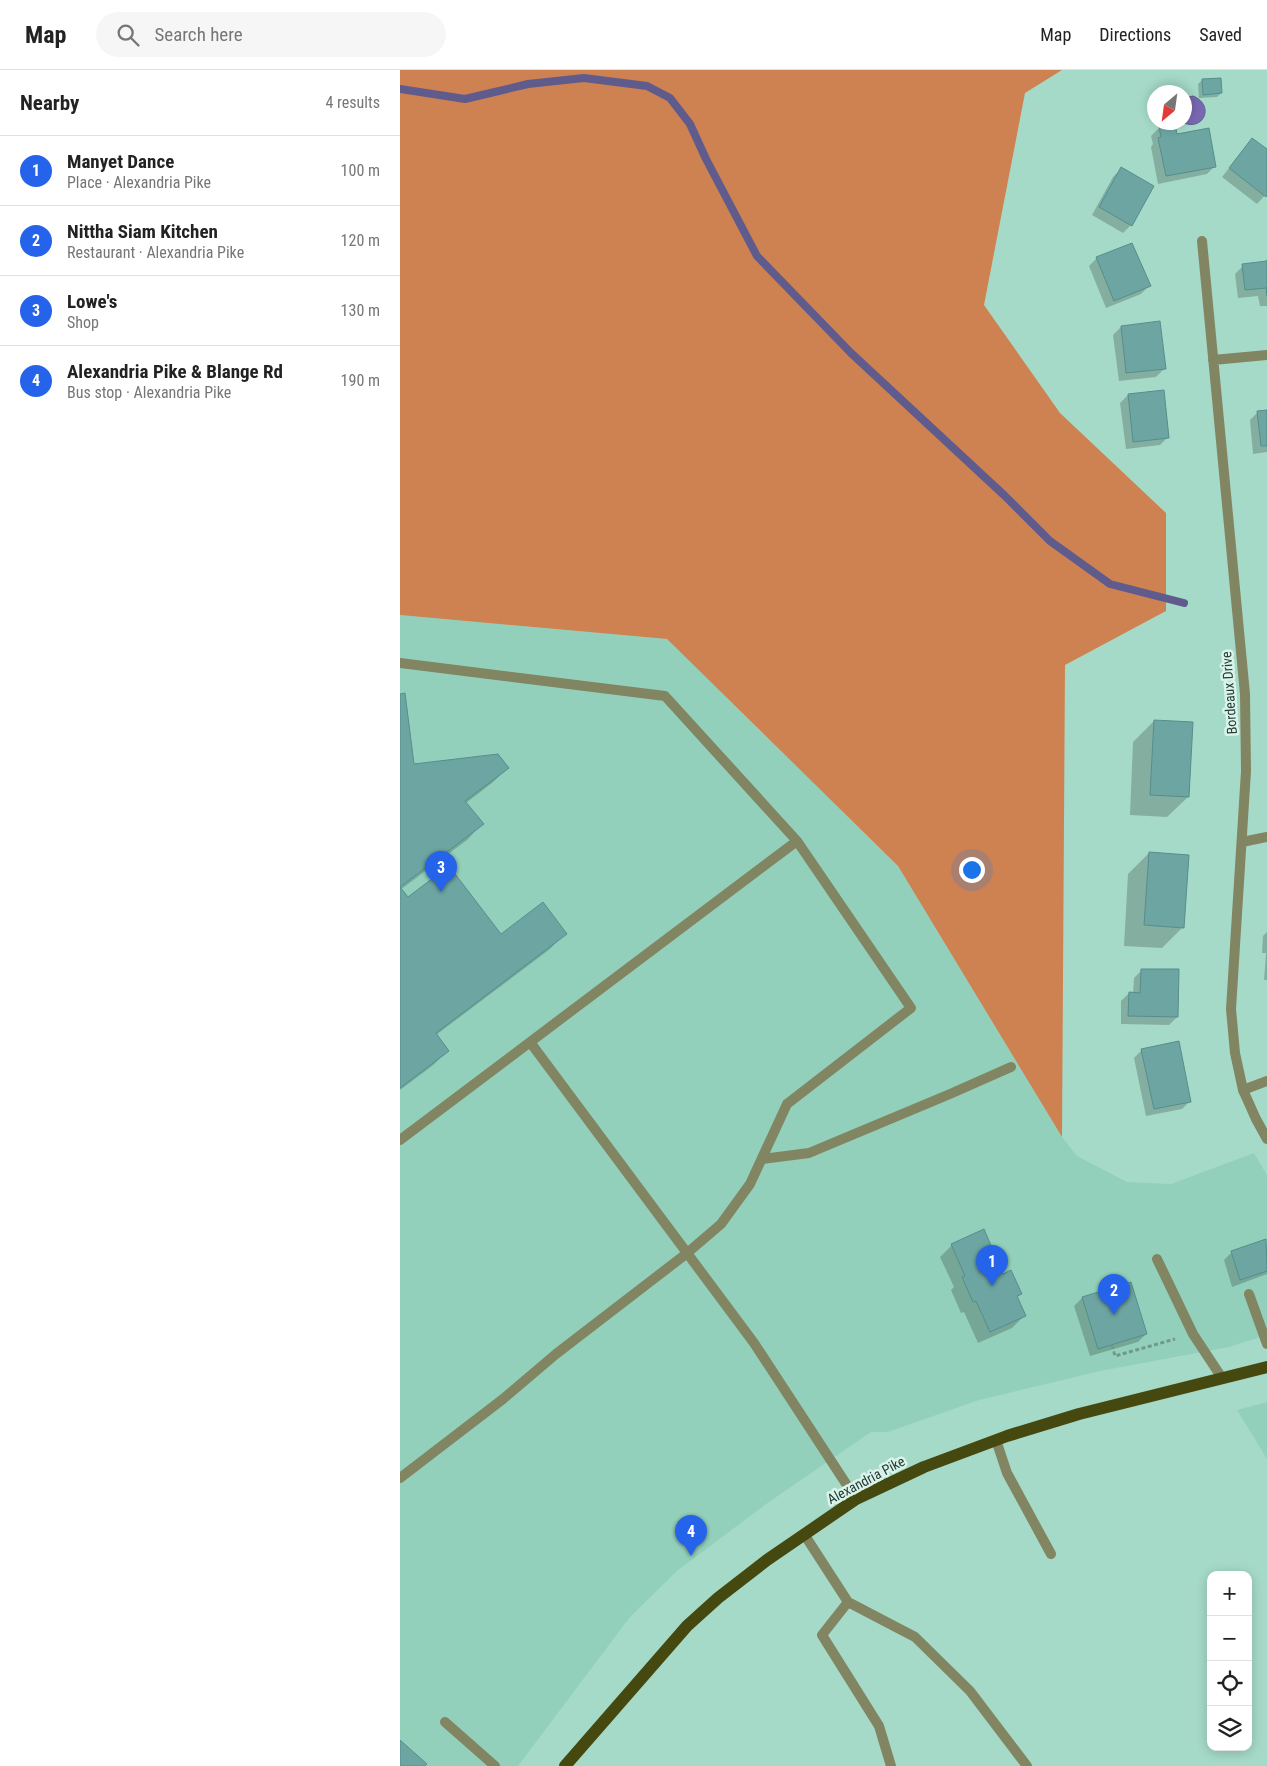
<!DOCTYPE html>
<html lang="en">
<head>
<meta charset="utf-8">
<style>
	:root { --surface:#fff; --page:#f6f6f6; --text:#222; --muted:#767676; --line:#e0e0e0; --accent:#2563eb }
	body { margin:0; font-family:"Roboto Condensed",sans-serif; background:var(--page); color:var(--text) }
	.controls { position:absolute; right:15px; bottom:15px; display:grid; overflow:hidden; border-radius:10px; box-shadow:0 2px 12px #0003 }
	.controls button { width:45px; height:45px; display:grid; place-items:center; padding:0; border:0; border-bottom:1px solid var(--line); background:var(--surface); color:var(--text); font:25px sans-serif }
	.compass { position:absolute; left:747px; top:15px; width:45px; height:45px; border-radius:50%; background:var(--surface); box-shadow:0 2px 12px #0003; rotate:209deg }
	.you { position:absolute; left:571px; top:799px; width:18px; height:18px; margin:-12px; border:4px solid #fff; border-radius:50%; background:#1a73e8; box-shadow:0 0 0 8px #1a73e833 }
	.badge { display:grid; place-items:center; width:32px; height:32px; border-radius:50%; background:var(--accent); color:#fff; font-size:16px; font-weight:700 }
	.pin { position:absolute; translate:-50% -41px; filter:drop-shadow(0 1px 2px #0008) }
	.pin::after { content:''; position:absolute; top:26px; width:18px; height:15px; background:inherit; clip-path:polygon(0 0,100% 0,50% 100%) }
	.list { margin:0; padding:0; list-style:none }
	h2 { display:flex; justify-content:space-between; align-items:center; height:65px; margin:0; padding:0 20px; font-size:21px }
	h2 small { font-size:16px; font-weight:400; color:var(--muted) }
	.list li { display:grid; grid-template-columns:32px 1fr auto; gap:15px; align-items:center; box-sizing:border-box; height:70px; padding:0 20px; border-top:1px solid var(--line) }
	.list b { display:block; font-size:19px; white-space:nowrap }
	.list p { margin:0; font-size:16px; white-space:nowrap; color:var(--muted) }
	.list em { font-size:16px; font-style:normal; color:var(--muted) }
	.icon { flex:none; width:28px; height:28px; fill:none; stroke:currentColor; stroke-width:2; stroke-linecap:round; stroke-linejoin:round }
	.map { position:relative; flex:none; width:867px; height:1696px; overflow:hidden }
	header { display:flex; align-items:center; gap:30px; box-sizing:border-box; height:70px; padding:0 25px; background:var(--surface); border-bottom:1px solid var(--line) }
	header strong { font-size:24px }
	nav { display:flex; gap:28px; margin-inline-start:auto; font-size:18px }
	.search { width:350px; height:45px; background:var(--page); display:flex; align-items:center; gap:12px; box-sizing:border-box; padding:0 18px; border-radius:28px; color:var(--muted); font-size:19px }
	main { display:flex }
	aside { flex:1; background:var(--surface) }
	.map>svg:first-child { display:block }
	.built { fill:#93d0bc }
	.forest { fill:#ce8252 }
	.water { fill:#7969b3; stroke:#605b8d }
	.shadow { fill:#0003 }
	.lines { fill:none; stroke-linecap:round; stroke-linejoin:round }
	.stream { stroke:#605b8d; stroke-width:8 }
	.building { fill:#6ca5a2; stroke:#568e8c }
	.path { stroke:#70988b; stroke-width:3; stroke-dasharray:4 2.5; stroke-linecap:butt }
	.service { stroke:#828562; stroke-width:10 }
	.minor { stroke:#828562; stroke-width:10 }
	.primary { stroke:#45480f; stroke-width:12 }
	.labels { text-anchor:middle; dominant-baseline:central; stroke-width:5; stroke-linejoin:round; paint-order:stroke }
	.street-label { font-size:14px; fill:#253b34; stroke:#daf4eb }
</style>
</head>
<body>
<header>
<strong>Map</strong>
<div class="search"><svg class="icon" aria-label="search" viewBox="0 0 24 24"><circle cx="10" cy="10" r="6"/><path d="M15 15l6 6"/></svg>Search here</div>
<nav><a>Map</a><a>Directions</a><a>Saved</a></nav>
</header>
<main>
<aside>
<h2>Nearby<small>4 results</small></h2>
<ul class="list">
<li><span class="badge">1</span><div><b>Manyet Dance</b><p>Place · Alexandria Pike</p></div><em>100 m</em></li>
<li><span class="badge">2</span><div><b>Nittha Siam Kitchen</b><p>Restaurant · Alexandria Pike</p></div><em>120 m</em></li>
<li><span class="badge">3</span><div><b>Lowe's</b><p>Shop</p></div><em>130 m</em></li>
<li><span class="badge">4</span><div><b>Alexandria Pike &amp; Blange Rd</b><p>Bus stop · Alexandria Pike</p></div><em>190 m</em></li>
</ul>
</aside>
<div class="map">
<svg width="867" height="1696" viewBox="0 0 867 1696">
	<rect width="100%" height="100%" fill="#a6dac8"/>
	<path class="built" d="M0 545 267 569 498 796 662 1067 677 1086 727 1112 771 1114 854 1083 867 1105V1265L829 1277 700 1301 579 1330 488 1362H471L369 1432 277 1501 230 1547 118 1696H0Z
		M867 1332V1389L837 1340Z"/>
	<path class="forest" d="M0 0H662L625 23 584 235 660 343 766 443V541L665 595 662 1067 498 796 267 569 0 545Z"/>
	<path class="water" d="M793 26C815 35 804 61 784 53L785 28Z"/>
	<path class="shadow" d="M820 9 821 23 817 27 799 28 798 14 802 10Z
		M759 58 776 65 815 96 807 104 758 114 751 77 753 74 751 66Z
		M852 69 867 81V123L857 134 822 107Z
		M721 99 731 155 723 163 692 145 713 107Z
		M697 188 749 216 741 224 706 238 689 196Z
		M867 189V236H860L858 226 838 228 835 204 843 196 863 193Z
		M721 257 764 299 756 307 719 311 713 265Z
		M728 325 768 367 760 375 726 379 720 333Z
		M867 341V382L853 384 850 350 858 342Z
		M0 625 13 696 108 698 92 713 66 733 82 754 67 770 0 820 8 828 101 866 165 863 150 879 36 965 48 981 32 996 0 1020Z
		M754 651 788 727 767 747 730 745 733 672Z
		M749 783 782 858 762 878 724 876 728 804Z
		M867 862V910H864L866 883H862L863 866Z
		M742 900 777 947 769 955 721 954V931L729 923 733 924 734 908Z
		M742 980 790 1031 782 1039 746 1046 734 988Z
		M865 1171 867 1177V1204L832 1217 824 1190 832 1182Z
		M552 1175 603 1205 621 1224 616 1228 624 1246 612 1258 578 1273 564 1242 561 1243 551 1220 554 1217 540 1187Z
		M682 1228 746 1264 738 1272 690 1286 674 1236Z"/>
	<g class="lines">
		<path class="stream" d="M0 19 65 29 128 14 184 8 247 16 270 28 290 54 306 89 357 186 451 283 605 426 650 471 710 514 784 533"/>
	</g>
	<path class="building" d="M821 8 822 23 803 25 802 9Z
		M775 54 777 64 809 58 816 97 766 106 758 68 761 67 759 57Z
		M852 68 867 79V125L866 127 829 98Z
		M721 97 754 116 732 156 699 137Z
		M732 173 751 216 714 231 696 187Z
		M867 191V226L866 218 845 220 842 194Z
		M760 251 766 299 726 303 721 256Z
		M764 320 769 368 733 372 728 324Z
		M867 340V376H861L857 341Z
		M5 623 14 694 98 684 109 698 65 731 84 754 0 817 8 827 49 796 101 864 143 832 167 864 36 963 49 981 0 1018V624Z
		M754 650 793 652 789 727 750 725Z
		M749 782 789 785 784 858 744 855Z
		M741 899H779L778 947 728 946 729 922 740 923Z
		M779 971 791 1032 754 1039 741 979Z
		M584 1159 603 1204 611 1200 622 1224 617 1226 626 1246 590 1262 576 1231 573 1232 562 1207 565 1206 551 1174Z
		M866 1169 867 1201 840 1210 831 1181Z
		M731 1212 747 1264 698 1279 682 1227Z
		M0 1670 27 1694 25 1696H0Z"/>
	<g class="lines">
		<path class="path" d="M712 1275 715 1286 775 1269"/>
		<path class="service" d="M0 593 265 626 397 771 511 938 387 1034 350 1114 321 1154 286 1184 156 1284 103 1329 0 1408
			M130 972 354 1273 456 1429
			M843 1020 867 1011
			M0 1070 397 771
			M362 1089 409 1083 550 1024 611 997
			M757 1189 793 1264 822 1308
			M849 1224 867 1274
			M596 1370 607 1403 651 1484
			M404 1464 448 1532 515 1567 570 1621 627 1696
			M448 1532 422 1565 479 1656 491 1696
			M45 1652 95 1696"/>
		<path class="minor" d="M802 171 845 624 846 701 831 939 835 983 843 1020 856 1049 867 1069
			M813 290 867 285
			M842 772 867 767"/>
		<path class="primary" d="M165 1696 287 1556 318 1528 367 1490 456 1429 524 1397 607 1366 679 1344 867 1297"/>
	</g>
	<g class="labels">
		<g class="street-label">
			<text transform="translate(829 623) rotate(-94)">Bordeaux Drive</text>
			<text transform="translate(466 1410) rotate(-28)">Alexandria Pike</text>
		</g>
	</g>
</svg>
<div class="controls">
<button>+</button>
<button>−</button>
<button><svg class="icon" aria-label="locate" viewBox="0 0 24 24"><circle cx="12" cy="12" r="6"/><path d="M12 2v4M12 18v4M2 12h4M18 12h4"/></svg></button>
<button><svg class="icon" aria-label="layers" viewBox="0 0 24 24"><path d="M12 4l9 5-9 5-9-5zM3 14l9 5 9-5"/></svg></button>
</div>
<svg class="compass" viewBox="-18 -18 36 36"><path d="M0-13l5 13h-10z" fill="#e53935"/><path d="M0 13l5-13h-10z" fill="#767676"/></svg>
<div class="you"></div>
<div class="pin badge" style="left:592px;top:1216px">1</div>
<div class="pin badge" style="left:714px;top:1245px">2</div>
<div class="pin badge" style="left:41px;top:822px">3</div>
<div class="pin badge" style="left:291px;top:1486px">4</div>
</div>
</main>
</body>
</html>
